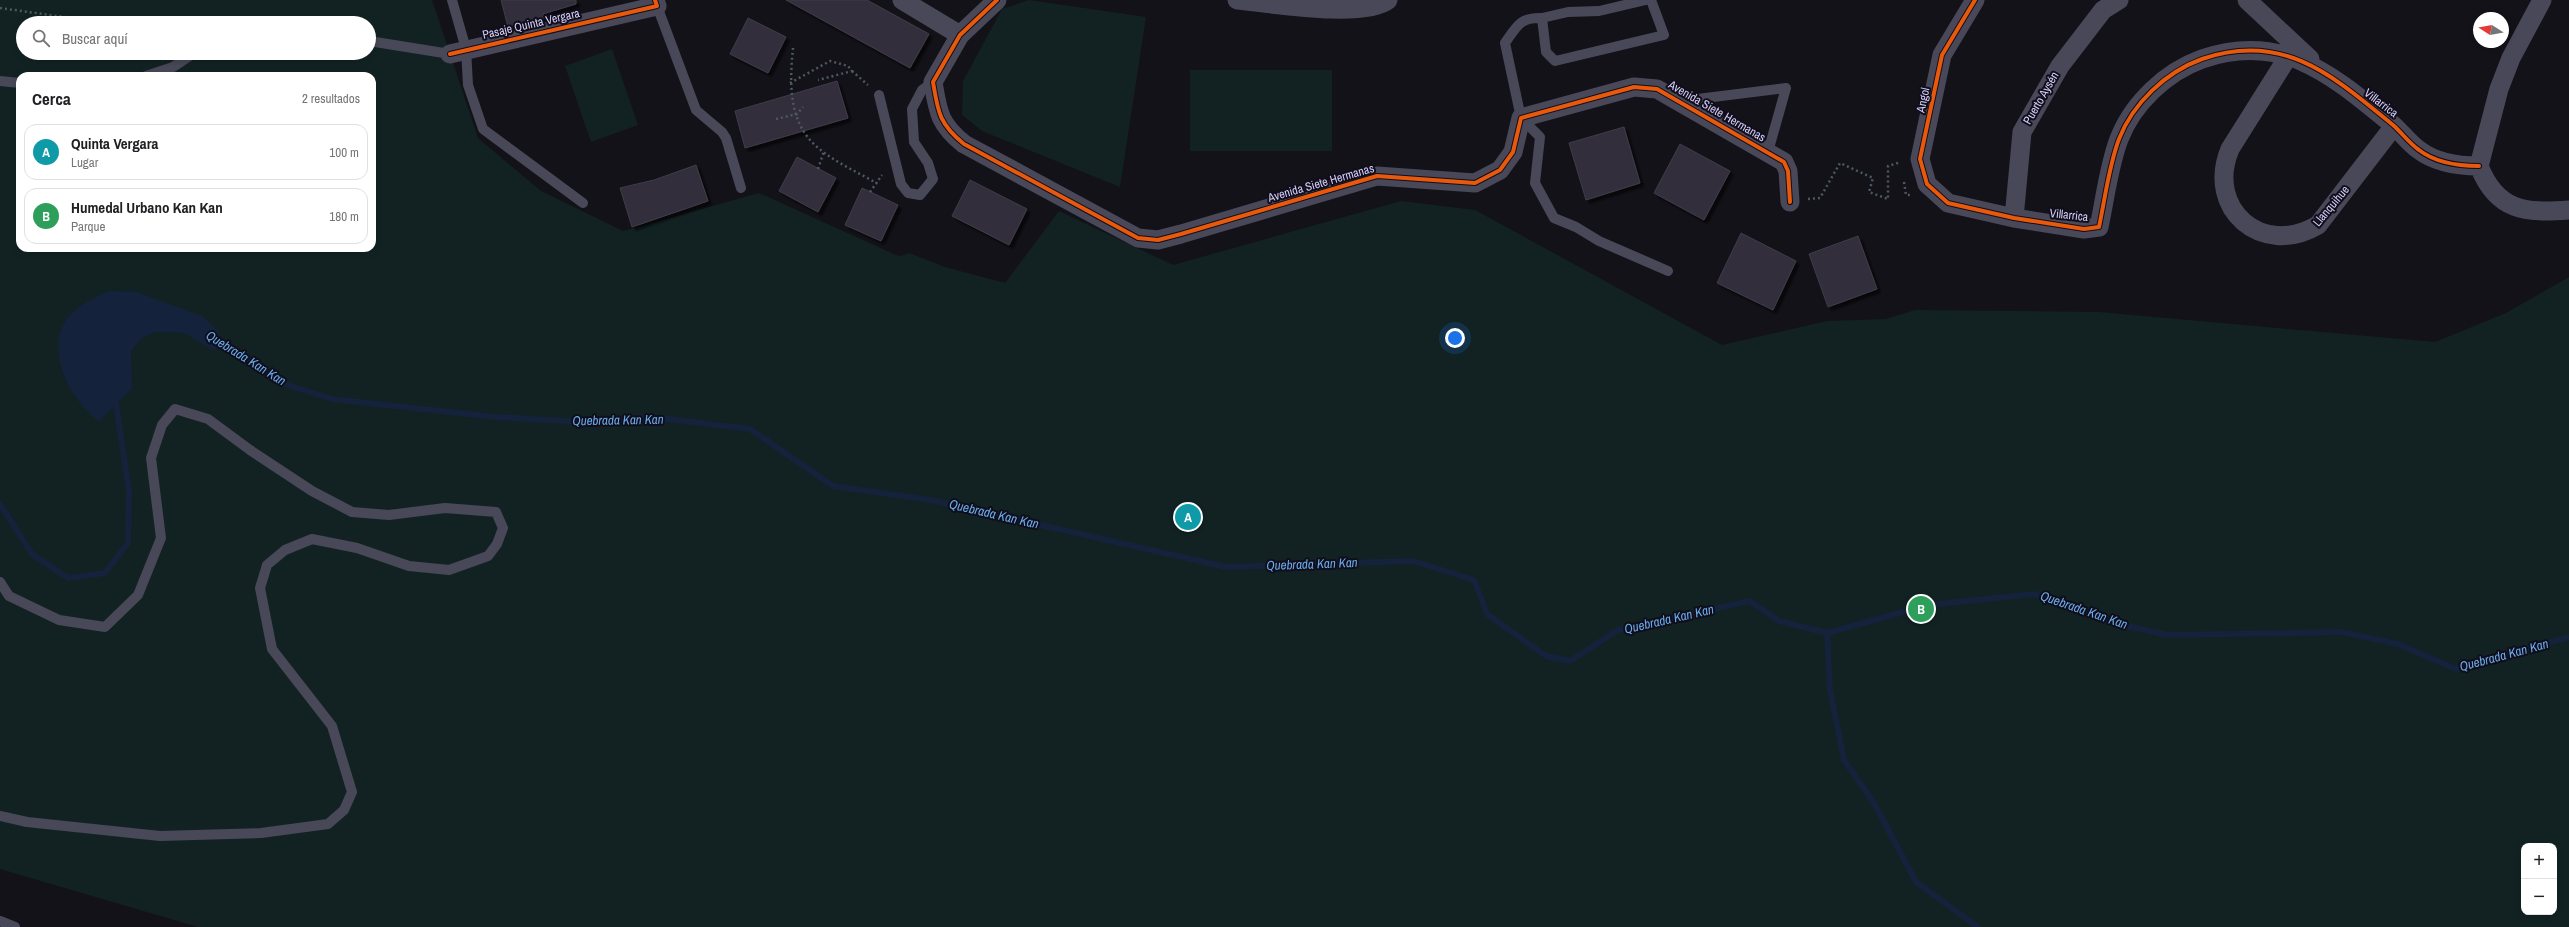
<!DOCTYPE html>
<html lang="es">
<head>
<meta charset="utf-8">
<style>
	:root { --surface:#fff; --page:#f6f6f6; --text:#202124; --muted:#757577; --line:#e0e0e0; --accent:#918daa }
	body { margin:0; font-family:"Archivo Narrow",sans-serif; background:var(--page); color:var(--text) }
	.controls { position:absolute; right:12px; bottom:12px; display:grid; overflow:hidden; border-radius:8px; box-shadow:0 2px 6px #0003 }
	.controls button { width:36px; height:36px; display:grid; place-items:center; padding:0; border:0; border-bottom:1px solid var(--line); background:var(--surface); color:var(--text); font:20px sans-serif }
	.compass { position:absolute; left:2473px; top:12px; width:36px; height:36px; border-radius:50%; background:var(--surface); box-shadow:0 2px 6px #0003; rotate:281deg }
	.you { position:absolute; left:1455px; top:338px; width:14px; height:14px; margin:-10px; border:3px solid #fff; border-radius:50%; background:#1a73e8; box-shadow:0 0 0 6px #1a73e833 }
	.badge { display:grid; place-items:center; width:26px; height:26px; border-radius:50%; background:var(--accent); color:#fff; font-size:13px; font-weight:700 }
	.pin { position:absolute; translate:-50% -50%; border:2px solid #fff; box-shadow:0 1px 4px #0006 }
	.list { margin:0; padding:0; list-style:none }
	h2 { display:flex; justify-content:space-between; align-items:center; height:52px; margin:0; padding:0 16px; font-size:17px }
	h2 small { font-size:13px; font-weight:400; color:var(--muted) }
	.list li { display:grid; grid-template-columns:26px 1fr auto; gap:12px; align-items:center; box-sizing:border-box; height:56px; margin:0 8px 8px; padding:0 8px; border:1px solid var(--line); border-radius:12px }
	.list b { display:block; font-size:15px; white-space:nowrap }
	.list p { margin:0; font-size:13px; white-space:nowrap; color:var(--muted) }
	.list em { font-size:13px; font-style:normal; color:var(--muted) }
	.icon { flex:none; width:22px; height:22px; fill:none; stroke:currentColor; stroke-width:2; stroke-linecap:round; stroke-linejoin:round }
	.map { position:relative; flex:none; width:2569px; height:927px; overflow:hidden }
	.search { position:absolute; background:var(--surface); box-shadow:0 2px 6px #0003; left:16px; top:16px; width:360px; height:44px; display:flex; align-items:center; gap:10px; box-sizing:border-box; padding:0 14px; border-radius:22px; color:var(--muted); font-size:15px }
	.panel { position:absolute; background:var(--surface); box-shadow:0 2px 6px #0003; left:16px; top:72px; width:360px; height:180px; border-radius:12px }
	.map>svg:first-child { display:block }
	.green { fill:#122223; fill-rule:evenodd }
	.water { fill:#14223c }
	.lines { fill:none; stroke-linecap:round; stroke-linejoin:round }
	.stream { stroke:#14223c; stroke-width:6 }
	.building { fill:#312f3b; stroke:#403c4b; filter:url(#shadow) }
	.path { stroke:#4c5862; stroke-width:2.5; stroke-dasharray:2 3; stroke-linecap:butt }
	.service { stroke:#494858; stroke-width:10 }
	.minor { stroke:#494858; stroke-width:19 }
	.cycleway-casing { stroke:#110e1c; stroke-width:6 }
	.cycleway { stroke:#e8590c; stroke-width:4 }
	.labels { text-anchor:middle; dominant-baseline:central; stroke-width:4; stroke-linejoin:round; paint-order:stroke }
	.street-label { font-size:12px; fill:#d5cff9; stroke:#110e1c }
	.water-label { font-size:13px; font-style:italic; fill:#6aacec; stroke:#110e1c }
</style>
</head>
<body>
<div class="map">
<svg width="2569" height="927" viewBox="0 0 2569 927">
	<defs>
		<filter id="shadow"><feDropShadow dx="3.5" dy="3.5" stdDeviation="1" flood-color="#0009"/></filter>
	</defs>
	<rect width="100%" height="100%" fill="#131218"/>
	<path class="green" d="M0 0H432L478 138 541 191 623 231 759 193 896 255 901 256 909 253 945 267 1005 283 1059 211 1173 265 1401 201 1475 210 1722 345 1827 321 1886 319 1915 310 2099 312 2435 342 2506 313 2569 277V927H198L0 869ZM23 23H369V53H23ZM20 76H372V248H20ZM2524 846H2554V912H2524Z
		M1029 0 1146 17 1120 187 982 131 962 115 963 81 1002 9Z
		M612 49 638 125 591 142 565 66Z
		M1190 70H1332V151H1190Z"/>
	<path class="water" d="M108 291 137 292 202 316 219 332 215 351 184 333 155 332 140 339 131 351 132 388 99 421C71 401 44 351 67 319 76 306 94 298 108 291Z"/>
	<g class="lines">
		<path class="stream" d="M211 336 285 384 332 399 495 417 586 422 652 417 750 429 833 486 931 500 1226 567 1413 561 1474 580 1487 614 1546 656 1570 661 1618 630 1750 601 1779 621 1827 633 1928 605 2035 594 2106 621 2167 635 2342 632 2398 644 2456 669 2569 637
			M0 504 32 554 68 578 105 573 128 543 129 491 116 404 111 398
			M1827 633 1830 690 1844 760 1874 803 1916 882 1978 927"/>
	</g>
	<path class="building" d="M501 0H576V4L543 14 544 18 508 27Z
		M786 0H867L929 34 910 68Z
		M748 18 786 37 768 73 730 54Z
		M837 81 848 118 745 148 735 111Z
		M1624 127 1640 183 1586 200 1569 143Z
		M1680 144 1730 171 1704 220 1654 193Z
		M797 157 836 178 818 212 779 191Z
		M696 165 708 201 632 227 620 188 654 180Z
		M970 180 1027 209 1009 245 952 216Z
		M862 188 898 205 881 241 845 225Z
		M1741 233 1796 261 1773 310 1717 283Z
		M1858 236 1877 289 1828 307 1809 254Z"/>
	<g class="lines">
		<path class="path" d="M0 8 107 23
			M793 48C790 78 788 115 810 140 827 159 856 171 878 184
			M852 71 868 85
			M790 83 830 61 848 66 852 71 818 80
			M776 119 797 114 803 107
			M818 169 824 151
			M1904 182 1906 195H1910
			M870 192 882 175
			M1808 199 1820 198 1840 163 1873 178 1869 192 1888 199V166L1901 162"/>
		<path class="service" d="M452 0 466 49 468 85 483 129 583 203
			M1646 0 1599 11 1568 12 1542 18 1546 52 1555 61 1664 35 1651 0
			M657 6 696 110 722 132 726 138 741 188
			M1542 18C1520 17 1517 26 1505 43L1521 118 1540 137 1535 183 1554 218 1576 227 1599 241 1668 271
			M369 41 450 54
			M146 76 173 67 194 53
			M0 81 20 83
			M879 95 901 184 908 193 920 195 933 179 928 163 914 142 912 109 922 90 933 82
			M1681 101 1786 88 1768 152
			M0 582 9 596 59 620 105 627 138 595 161 538 151 458 162 425 175 409 208 419 250 450 312 491 352 512 389 515 445 508 496 512 503 528 497 544 488 556 449 570 409 566 357 548 312 539 285 550 267 565 260 588 272 649 332 726 352 792 344 810 328 824 261 833 160 836 27 822 0 816
			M0 921 15 927"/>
		<path class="minor" d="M902 0 960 35
			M997 0 960 35 933 82C938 112 939 124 964 144L1138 238 1158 240 1181 234 1377 176 1475 183 1500 170 1513 152 1521 118 1634 87 1657 89 1784 162 1788 171 1790 202
			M1237 0C1269 3 1364 19 1388 0
			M1975 0 1942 55 1920 159 1927 184 1948 203 2014 218 2084 229 2099 227C2105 199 2109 165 2119 139 2133 103 2166 72 2202 59 2284 31 2333 76 2393 125 2402 133 2409 143 2419 150 2436 163 2458 166 2479 166
			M2247 0 2310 59
			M450 54 657 6 655 0
			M2289 55 2230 149C2205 209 2262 258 2318 225L2394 126
			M2479 166 2499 89 2511 58 2542 0
			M2479 166C2497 212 2526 213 2569 210
			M2014 218 2022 132 2060 66 2103 10 2119 0"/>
		<g class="cycleway-casing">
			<path id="cycleway" d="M997 0 960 35 933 82C938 112 939 124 964 144L1138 238 1158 240 1181 234 1377 176 1475 183 1500 170 1513 152 1521 118 1634 87 1657 89 1784 162 1788 171 1790 202
				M1975 0 1942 55 1920 159 1927 184 1948 203 2014 218 2084 229 2099 227C2105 199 2109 165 2119 139 2133 103 2166 72 2202 59 2284 31 2333 76 2393 125 2402 133 2409 143 2419 150 2436 163 2458 166 2479 166
				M450 54 657 6 655 0"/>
		</g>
		<use href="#cycleway" class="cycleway"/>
	</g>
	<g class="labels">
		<g class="street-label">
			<text transform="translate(531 24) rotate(-13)">Pasaje Quinta Vergara</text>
			<text transform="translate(2041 98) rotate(-60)">Puerto Aysén</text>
			<text transform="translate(1923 100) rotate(-78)">Angol</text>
			<text transform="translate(2381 103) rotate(37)">Villarrica</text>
			<text transform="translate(1717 111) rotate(30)">Avenida Siete Hermanas</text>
			<text transform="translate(1321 183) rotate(-16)">Avenida Siete Hermanas</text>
			<text transform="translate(2331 206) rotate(-50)">Llanquihue</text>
			<text transform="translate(2069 215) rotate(6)">Villarrica</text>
		</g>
		<g class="water-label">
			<text transform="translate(246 358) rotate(32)">Quebrada Kan Kan</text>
			<text transform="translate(618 420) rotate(-1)">Quebrada Kan Kan</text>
			<text transform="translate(994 514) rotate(13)">Quebrada Kan Kan</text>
			<text transform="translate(1312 564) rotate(-2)">Quebrada Kan Kan</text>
			<text transform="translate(2084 610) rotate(19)">Quebrada Kan Kan</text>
			<text transform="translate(1669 619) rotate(-13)">Quebrada Kan Kan</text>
			<text transform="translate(2504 655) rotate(-15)">Quebrada Kan Kan</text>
		</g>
	</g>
</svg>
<div class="controls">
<button>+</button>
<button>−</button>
</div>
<svg class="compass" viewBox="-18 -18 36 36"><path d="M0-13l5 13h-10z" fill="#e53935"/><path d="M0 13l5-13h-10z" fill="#757577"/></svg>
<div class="you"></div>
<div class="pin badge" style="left:1188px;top:517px;background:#0f9aa8">A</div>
<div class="pin badge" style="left:1921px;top:609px;background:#2e9e5b">B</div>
<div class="search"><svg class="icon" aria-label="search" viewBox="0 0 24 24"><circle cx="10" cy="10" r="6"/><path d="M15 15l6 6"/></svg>Buscar aquí</div>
<section class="panel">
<h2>Cerca<small>2 resultados</small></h2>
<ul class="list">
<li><span class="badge" style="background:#0f9aa8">A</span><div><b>Quinta Vergara</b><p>Lugar</p></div><em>100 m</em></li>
<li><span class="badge" style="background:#2e9e5b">B</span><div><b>Humedal Urbano Kan Kan</b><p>Parque</p></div><em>180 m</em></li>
</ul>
</section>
</div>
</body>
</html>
